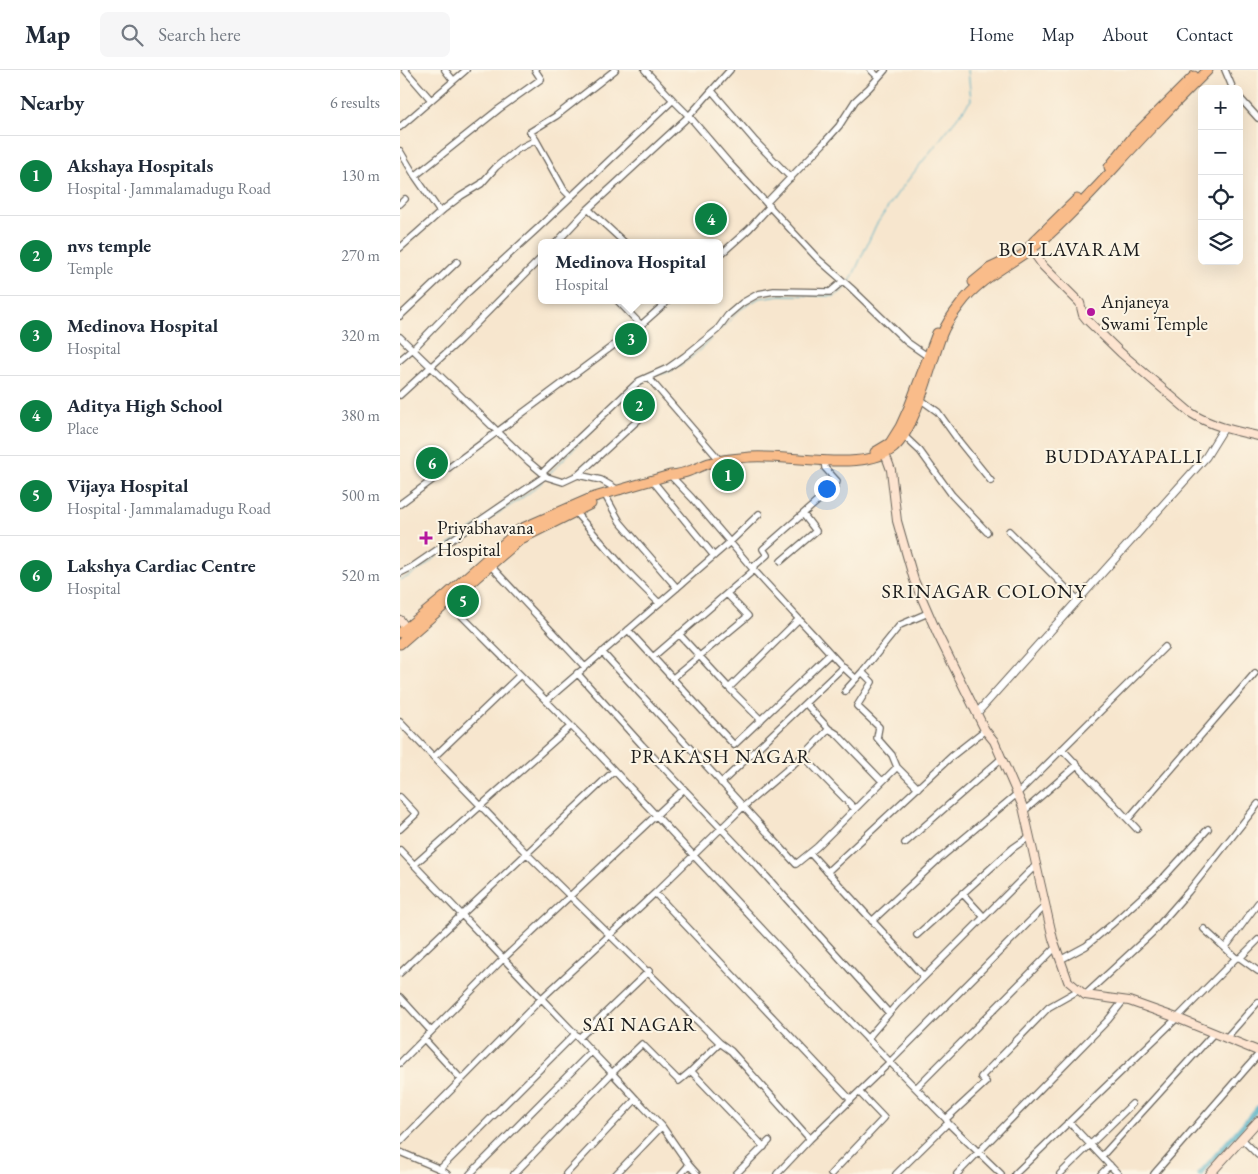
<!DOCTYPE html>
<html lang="en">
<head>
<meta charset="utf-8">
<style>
	:root { --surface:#fff; --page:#f6f6f7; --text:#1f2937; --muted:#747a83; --line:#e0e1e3; --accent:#0b8043 }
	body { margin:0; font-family:"EB Garamond",serif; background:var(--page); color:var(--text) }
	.controls { position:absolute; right:15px; top:15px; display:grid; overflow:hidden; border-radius:8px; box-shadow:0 5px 20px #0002 }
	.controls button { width:45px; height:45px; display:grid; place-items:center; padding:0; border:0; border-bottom:1px solid var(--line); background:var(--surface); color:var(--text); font:25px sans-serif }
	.you { position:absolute; left:426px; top:418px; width:18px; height:18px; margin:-12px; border:4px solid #fff; border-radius:50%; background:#1a73e8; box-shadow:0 0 0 8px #1a73e833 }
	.badge { display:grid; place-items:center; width:32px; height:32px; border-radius:50%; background:var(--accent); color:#fff; font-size:16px; font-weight:700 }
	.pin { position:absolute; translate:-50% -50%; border:2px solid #fff; box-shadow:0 1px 5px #0006 }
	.popup { position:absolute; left:138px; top:169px; width:185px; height:65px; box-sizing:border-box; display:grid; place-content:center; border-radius:8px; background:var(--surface); filter:drop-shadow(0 1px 4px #0005); font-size:16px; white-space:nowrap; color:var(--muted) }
	.popup b { font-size:19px; color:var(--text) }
	.popup::after { content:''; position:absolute; left:50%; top:100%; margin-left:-10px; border:10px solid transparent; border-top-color:var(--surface) }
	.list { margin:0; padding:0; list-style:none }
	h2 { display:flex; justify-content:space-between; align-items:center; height:65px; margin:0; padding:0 20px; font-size:21px }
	h2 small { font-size:16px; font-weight:400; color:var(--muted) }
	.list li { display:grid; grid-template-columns:32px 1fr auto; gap:15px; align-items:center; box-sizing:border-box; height:80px; padding:0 20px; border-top:1px solid var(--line) }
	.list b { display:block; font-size:19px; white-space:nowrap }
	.list p { margin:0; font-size:16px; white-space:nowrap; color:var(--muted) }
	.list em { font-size:16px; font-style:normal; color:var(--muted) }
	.icon { flex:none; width:28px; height:28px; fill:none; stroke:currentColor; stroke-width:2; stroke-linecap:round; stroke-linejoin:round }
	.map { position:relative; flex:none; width:858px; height:1104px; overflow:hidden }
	header { display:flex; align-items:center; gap:30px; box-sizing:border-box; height:70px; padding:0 25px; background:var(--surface); border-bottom:1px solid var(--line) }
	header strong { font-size:24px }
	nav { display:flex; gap:28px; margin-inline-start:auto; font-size:18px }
	.search { width:350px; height:45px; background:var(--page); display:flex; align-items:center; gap:12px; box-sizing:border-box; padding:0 18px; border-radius:8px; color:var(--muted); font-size:19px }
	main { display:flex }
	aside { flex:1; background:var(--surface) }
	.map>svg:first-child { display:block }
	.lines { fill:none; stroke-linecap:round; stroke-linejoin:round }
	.stream { stroke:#41a8c1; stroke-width:1 }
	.canal { stroke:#41a8c1; stroke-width:5.5 }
	.minor-casing { stroke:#69635a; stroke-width:8 }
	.tertiary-casing { stroke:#69635a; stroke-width:9 }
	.secondary-casing { stroke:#69635a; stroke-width:10 }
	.primary-casing { stroke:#69635a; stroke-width:11 }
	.minor { stroke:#fff; stroke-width:5.5 }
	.tertiary { stroke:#fff; stroke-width:7 }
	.secondary { stroke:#fde4d0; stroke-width:8 }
	.primary { stroke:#f9bc8a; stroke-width:9 }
	.poi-dot { fill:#b5179e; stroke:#fcf5e5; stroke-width:2 }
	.labels { text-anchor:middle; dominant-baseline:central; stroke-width:4; stroke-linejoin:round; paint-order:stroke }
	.poi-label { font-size:19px; fill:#1c1c1c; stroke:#fcf5e5; text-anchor:start }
	.neighbourhood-label { font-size:20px; letter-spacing:1px; fill:#1c1c1c; stroke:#fcf5e5 }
</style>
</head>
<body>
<header>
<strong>Map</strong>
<div class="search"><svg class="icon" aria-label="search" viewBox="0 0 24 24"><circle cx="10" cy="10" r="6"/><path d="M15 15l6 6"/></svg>Search here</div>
<nav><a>Home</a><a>Map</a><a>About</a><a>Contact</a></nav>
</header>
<main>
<aside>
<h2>Nearby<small>6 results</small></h2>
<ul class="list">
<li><span class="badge">1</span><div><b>Akshaya Hospitals</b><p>Hospital · Jammalamadugu Road</p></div><em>130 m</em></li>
<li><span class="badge">2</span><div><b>nvs temple</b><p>Temple</p></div><em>270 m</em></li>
<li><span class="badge">3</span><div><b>Medinova Hospital</b><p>Hospital</p></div><em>320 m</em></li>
<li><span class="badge">4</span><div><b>Aditya High School</b><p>Place</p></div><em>380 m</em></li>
<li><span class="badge">5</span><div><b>Vijaya Hospital</b><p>Hospital · Jammalamadugu Road</p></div><em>500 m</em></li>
<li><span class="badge">6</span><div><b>Lakshya Cardiac Centre</b><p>Hospital</p></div><em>520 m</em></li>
</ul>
</aside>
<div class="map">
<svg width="858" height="1104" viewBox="0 0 858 1104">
	<rect width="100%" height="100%" fill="#fcf5e5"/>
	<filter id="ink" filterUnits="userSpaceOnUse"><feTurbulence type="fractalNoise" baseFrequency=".02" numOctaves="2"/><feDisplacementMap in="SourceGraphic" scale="10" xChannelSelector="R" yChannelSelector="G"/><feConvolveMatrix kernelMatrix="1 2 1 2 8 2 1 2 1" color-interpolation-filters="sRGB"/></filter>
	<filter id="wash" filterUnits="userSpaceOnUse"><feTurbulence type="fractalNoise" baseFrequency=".0096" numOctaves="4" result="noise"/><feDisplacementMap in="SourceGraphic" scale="20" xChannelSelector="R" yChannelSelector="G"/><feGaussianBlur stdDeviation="1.12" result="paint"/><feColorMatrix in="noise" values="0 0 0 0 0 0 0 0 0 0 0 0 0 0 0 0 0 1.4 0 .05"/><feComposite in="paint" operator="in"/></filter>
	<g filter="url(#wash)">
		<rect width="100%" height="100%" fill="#f7e6ce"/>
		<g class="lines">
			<path class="stream" d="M449 214 476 155 497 124 571 30 568 0
				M321 259 341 239 359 228 380 225 435 226 447 217
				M262 304C281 299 297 282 311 269
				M230 323 243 313
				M149 404 195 357
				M0 510C20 503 37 485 53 472 82 450 116 436 143 411"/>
			<path class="canal" d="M800 1104 858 1038"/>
		</g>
	</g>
	<g filter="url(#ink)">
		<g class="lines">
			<g class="minor-casing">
				<path id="minor" d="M5 0 31 30
					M45 0 53 10
					M245 0 273 30 289 46 330 94 418 189 451 218 507 272 530 288
					M471 0 478 7
					M825 0 833 19
					M312 21 355 71 391 108
					M839 27 858 48
					M0 57 66 0
					M136 70 164 120 171 127
					M0 81 15 106
					M366 133 423 74 439 56 455 31 469 18 485 0
					M0 134 5 129
					M188 139 225 173
					M40 142 15 106 99 39 141 9 135 0
					M156 173 188 139 289 46 330 0
					M0 178 44 139 61 126 81 114 96 97 118 79 136 70 130 62 156 46 215 0
					M320 185 349 159 370 136
					M217 230 241 255
					M0 246 57 192
					M0 267 129 392 147 407 163 412 178 405 248 341
					M0 290 15 277 66 224 138 158 273 30
					M248 307 317 387
					M0 325 60 270 142 187
					M520 329 538 342 558 370 591 411
					M503 365 520 381 552 425 587 462
					M142 403 239 311 268 298 285 286 317 260 328 245 342 233 358 224 374 221 430 222 443 211
					M178 405 201 410 220 421
					M270 405 292 428 352 498 443 597 321 713
					M252 410 314 486
					M205 425 220 452 277 518
					M0 434 241 255 269 230
					M174 441 224 498 259 533
					M609 461 678 530
					M381 491 416 461 403 444
					M89 494 185 597
					M352 498 367 485 363 479 436 415 437 411 425 398 424 390
					M0 503 12 497 145 406
					M46 530 195 680 407 907 490 992 645 836
					M228 560 334 675 430 584
					M279 564 329 618 399 549
					M202 582 396 794 417 777 497 697
					M253 587 354 500
					M443 597 456 609
					M177 603 242 675 356 795 489 943
					M273 608 348 546 327 524
					M329 618 361 650
					M445 621 462 602
					M146 631 330 472 359 444
					M406 634 429 659 437 664 482 711
					M0 652 126 783 320 973 331 981 410 1069 490 992 546 1049 586 1012 581 1007 649 937 679 920
					M662 679 737 759
					M403 686 454 738
					M34 687 120 605
					M518 718 497 697 492 685 477 668 479 657 457 636 472 612 462 602 500 555 528 543
					M0 727 16 744 0 759
					M624 741 677 695
					M728 749 855 603
					M505 773 602 688
					M0 780 179 968 249 901
					M410 783 524 907
					M14 795 171 656
					M427 802 552 686 585 660
					M255 823 451 1030
					M562 823 584 847
					M472 851 539 789 618 723 765 577
					M517 865 613 778 629 767
					M825 878 858 833
					M836 888H840L858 870
					M840 888 858 901
					M660 890 686 876 711 855 763 808 808 759
					M0 903 214 701
					M685 925 752 863 788 822 858 734
					M0 927 31 961
					M826 968 858 932
					M24 969 61 1009
					M467 969 497 934 636 795
					M0 993 104 888 284 719
					M291 1001 320 973
					M516 1018 656 877
					M546 1049 548 1053 601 1104
					M669 1052 718 1104
					M262 1056 289 1095 281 1104
					M842 1069 858 1085
					M0 1072 142 928 255 823 343 737 403 686 429 659
					M0 1082 40 1099
					M702 1086 814 963
					M289 1095 297 1104
					M47 1104 40 1099 175 964
					M70 1104 191 982
					M114 1104 212 1003 179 968
					M166 1104 236 1029 212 1003 242 974 279 1011 291 1001 364 1077
					M216 1104 262 1056 236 1029
					M336 1104 369 1071
					M377 1104 410 1069
					M431 1104 484 1048 459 1022
					M496 1104 548 1053
					M557 1104 708 950 724 930
					M615 1104 777 948 836 888 804 859
					M660 1104 732 1034
					M701 1104 710 1095
					M754 1104 858 985"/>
			</g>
			<g class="tertiary-casing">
				<path id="tertiary" d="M577 643 806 387 824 358"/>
			</g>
			<g class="secondary-casing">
				<path id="secondary" d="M629 176 643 196 680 233 683 245 687 250 721 283 791 343C811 356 835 361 858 366
					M483 378 491 400 497 451 514 510 537 563 585 660 594 671 623 737 653 869 668 911 685 925 729 931 777 948 858 981
					M0 550 6 558
					M810 1104 858 1051"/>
			</g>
			<g class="primary-casing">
				<path id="primary" d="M709 97 732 68 794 6
					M633 172 677 129
					M573 212 590 198 605 191
					M475 382 490 373 500 357 509 337 537 263
					M0 563 44 527 120 459 191 428 270 405C284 405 296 398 309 393 322 389 337 388 350 387 389 384 459 402 491 380 514 366 532 290 542 264 546 253 553 244 560 235 583 203 623 190 651 163 689 128 722 88 758 51 774 34 791 17 808 0
					M0 574 121 469 191 434"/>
			</g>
			<use href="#minor" class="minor"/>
			<use href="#tertiary" class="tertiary"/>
			<use href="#secondary" class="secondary"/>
			<use href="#primary" class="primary"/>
		</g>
	</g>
	<g class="poi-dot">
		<circle cx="691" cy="242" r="5"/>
		<path d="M23.5 460.5h5v5h5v5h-5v5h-5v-5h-5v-5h5z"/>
	</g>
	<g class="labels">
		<g class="poi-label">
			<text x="701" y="231">Anjaneya<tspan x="701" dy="22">Swami Temple</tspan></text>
			<text x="37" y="457">Priyabhavana<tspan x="37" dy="22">Hospital</tspan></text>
		</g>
		<g class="neighbourhood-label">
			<text x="670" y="179">BOLLAVARAM</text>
			<text x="724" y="386">BUDDAYAPALLI</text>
			<text x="584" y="521">SRINAGAR COLONY</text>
			<text x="321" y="686">PRAKASH NAGAR</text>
			<text x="240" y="954">SAI NAGAR</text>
		</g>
	</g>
</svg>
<div class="controls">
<button>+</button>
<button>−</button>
<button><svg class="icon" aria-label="locate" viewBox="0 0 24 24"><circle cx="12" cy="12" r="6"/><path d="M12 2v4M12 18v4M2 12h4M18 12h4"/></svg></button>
<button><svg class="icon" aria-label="layers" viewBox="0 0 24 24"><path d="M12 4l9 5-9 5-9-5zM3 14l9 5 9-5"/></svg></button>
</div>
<div class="you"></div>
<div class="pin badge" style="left:328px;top:405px">1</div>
<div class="pin badge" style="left:239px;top:335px">2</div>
<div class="pin badge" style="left:231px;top:269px">3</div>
<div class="popup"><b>Medinova Hospital</b>Hospital</div>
<div class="pin badge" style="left:311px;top:149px">4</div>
<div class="pin badge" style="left:63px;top:531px">5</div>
<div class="pin badge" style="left:32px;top:393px">6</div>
</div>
</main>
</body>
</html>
